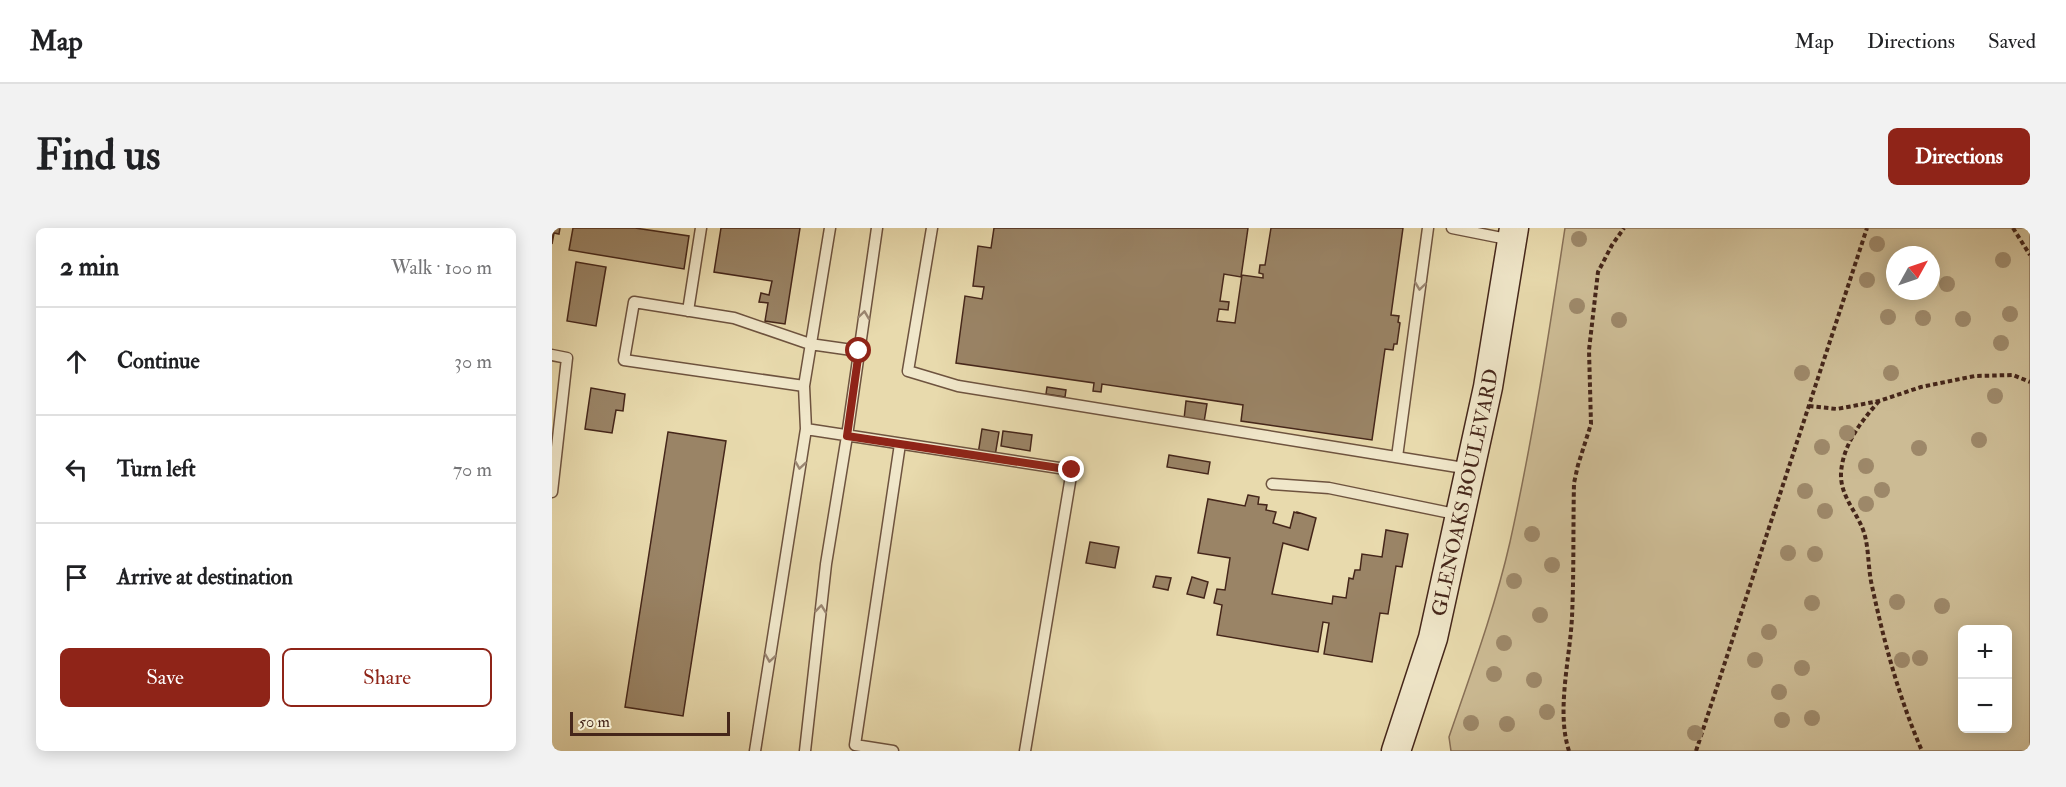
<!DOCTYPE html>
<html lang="en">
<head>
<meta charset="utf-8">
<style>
	:root { --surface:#fff; --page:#f2f2f2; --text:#202124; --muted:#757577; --line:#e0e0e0; --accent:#8f2418 }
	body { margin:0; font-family:"IM FELL Double Pica",serif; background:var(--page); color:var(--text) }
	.controls { position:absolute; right:18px; bottom:18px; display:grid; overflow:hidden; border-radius:9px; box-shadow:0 3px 15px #0003 }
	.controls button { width:54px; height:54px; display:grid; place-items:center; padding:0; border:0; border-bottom:2px solid var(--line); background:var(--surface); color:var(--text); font:30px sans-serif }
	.compass { position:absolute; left:1334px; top:18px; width:54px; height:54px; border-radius:50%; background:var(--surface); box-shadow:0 3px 15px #0003; rotate:50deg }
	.scale { position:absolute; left:18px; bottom:15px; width:160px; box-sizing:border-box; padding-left:6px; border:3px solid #45261a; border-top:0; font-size:16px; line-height:21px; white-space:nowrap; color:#45261a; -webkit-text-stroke:4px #f0e7ca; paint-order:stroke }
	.stop { position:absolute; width:18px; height:18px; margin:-14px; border:4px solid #8f2418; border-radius:50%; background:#fff }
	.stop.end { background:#8f2418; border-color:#fff; box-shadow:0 2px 6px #0008 }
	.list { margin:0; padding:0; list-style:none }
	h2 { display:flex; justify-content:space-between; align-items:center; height:78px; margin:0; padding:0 24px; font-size:26px }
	h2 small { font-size:20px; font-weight:400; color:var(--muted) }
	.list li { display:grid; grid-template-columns:39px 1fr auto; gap:18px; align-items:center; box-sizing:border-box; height:108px; padding:0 24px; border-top:2px solid var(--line) }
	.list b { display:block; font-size:22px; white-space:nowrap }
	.list em { font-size:20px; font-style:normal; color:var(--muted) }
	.actions { display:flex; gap:12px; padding:18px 24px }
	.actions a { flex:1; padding:14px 0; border:2px solid var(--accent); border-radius:9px; text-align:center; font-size:21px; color:var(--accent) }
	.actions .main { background:var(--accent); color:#fff }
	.icon { flex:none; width:33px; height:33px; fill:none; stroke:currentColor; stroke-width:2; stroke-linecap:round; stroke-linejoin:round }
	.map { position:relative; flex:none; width:1478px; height:523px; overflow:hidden; border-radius:9px }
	header { display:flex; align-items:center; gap:36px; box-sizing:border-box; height:84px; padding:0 30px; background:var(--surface); border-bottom:2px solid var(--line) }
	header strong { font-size:28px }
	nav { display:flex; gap:33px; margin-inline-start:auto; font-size:21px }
	.intro { display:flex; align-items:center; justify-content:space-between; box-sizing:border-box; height:144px; padding:0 36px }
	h1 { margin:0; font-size:42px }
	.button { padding:15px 27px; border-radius:9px; background:var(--accent); color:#fff; font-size:21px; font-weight:700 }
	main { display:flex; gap:36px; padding:0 36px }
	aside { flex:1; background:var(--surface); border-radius:9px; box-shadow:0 3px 15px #0003 }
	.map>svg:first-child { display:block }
	.green { fill:#ccbb94; stroke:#887057; stroke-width:1.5; fill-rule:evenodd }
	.building { fill:#9a8466; stroke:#45261a; stroke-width:1.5 }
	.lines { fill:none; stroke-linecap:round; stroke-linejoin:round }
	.service-casing { stroke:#6e533f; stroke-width:13 }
	.secondary-casing { stroke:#45261a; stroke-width:31 }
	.path { stroke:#45261a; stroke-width:4; stroke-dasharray:4.5 3; stroke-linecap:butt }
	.service { stroke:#f0e7ca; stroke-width:10 }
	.secondary { stroke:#f0e7ca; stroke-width:28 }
	.tree { fill:#9d8869 }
	.oneway { stroke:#9a8672 }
	.route { stroke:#8f2418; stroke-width:8 }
	.labels { text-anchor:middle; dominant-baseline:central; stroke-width:4.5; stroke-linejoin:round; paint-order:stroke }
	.street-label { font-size:20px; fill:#45261a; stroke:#f0e7ca }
</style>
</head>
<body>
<header>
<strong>Map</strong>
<nav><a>Map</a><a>Directions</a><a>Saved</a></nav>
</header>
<div class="intro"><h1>Find us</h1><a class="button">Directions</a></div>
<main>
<aside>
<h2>2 min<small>Walk · 100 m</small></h2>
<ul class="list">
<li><svg class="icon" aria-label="ahead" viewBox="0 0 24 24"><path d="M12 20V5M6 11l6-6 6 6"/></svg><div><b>Continue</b></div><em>30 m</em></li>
<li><svg class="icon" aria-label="left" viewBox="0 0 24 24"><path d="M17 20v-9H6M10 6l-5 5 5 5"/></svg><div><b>Turn left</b></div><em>70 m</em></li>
<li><svg class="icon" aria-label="arrive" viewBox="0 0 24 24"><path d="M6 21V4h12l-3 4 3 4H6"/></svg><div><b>Arrive at destination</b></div></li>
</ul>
<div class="actions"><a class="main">Save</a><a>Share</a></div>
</aside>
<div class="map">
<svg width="1478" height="523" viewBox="0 0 1478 523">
	<rect width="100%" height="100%" fill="#e8daad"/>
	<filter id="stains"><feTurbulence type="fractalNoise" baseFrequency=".00333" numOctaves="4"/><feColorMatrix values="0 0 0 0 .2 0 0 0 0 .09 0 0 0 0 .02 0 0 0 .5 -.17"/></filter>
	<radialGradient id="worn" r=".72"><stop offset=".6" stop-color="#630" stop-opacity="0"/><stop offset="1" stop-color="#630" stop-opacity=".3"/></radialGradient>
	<path class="green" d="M1013 0H1478V523H899L897 509C919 445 943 380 958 314 981 210 997 105 1013 0ZM1343 27H1379V63H1343ZM1410 401H1456V500H1410Z"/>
	<path class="building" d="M0 0H8L7 6 2 5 0 16Z
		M21 0H83L137 8 132 41 17 22Z
		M169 0H248L233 96 213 93 216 75 207 74 209 65 217 67 220 53 162 44Z
		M442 0H696L689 49 672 46 668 73 677 74 676 82 667 81 665 93 683 95 690 47 711 50V46L707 45 708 37H713L719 0H851L839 87 847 88 846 94 848 95 845 116H842L841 122 833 121 820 212 689 193 691 177 550 156 549 164 541 163 542 155 404 135 413 68 430 71 432 59 421 58 426 18 439 20Z
		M24 34 54 39 44 98 15 93Z
		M495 159 514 162 513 169 494 166Z
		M39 160 73 166 71 183 64 182 60 205 33 201Z
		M634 173 655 176 652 194 632 191Z
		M430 201 447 204 443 228 426 226Z
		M451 203 480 207 478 223 449 218Z
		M116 204 174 213 131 488 73 479Z
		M617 227 658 234 656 246 615 239Z
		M696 267 707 269 706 276 715 277 714 282 724 284 721 295 738 300 742 284 745 285V284L764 290 756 322 731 315 720 366 780 376 781 368 794 370 797 350 801 351 803 342H808L810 326 830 329 834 302 856 306 850 339 844 338 836 386 828 385 820 434 772 426 777 395 771 394 766 424 665 407 670 377 662 375 665 361 673 362 678 330 646 325 656 271 693 278Z
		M538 314 567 319 563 340 534 335Z
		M604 348 619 350 616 362 601 359Z
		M640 349 656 354 652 370 635 366Z"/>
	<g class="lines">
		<g class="service-casing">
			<path id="service" d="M380 0 356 143 406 158 918 241
				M900 0 960 12
				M136 83 149 0
				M0 127 15 130 0 264
				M252 158 72 132 82 74 182 90 258 116 307 123
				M254 201 520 242 473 523
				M845 229 876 0
				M720 256 777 260 908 287
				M203 523 254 201 252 158 278 0
				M253 523 274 336 295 208 325 0
				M341 523 303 517 348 216"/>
		</g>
		<g class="secondary-casing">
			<g id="secondary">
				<path id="s1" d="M844 523 881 410 936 159 962 0"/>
			</g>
		</g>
		<path class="path" d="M1461 0 1478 27
			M1327 173C1309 194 1291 216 1289 245 1288 270 1307 285 1313 308 1317 324 1316 341 1320 358 1332 414 1347 470 1370 523
			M1257 178 1285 181 1327 173 1369 159 1423 148 1461 147 1478 154
			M1017 523C1004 483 1018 431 1020 389 1022 345 1021 299 1022 255L1026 237 1039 196 1037 122 1046 44 1060 17 1072 0
			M1144 523 1315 0"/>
		<use href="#service" class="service"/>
		<use href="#secondary" class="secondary"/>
	</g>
	<g class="tree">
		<circle cx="1027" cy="11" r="8"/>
		<circle cx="1325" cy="16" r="8"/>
		<circle cx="1451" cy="32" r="8"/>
		<circle cx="1315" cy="52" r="8"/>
		<circle cx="1395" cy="56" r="8"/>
		<circle cx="1025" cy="78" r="8"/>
		<circle cx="1458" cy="86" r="8"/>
		<circle cx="1336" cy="89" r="8"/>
		<circle cx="1371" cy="90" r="8"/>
		<circle cx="1411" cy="91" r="8"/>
		<circle cx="1067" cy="92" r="8"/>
		<circle cx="1449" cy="115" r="8"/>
		<circle cx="1250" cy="145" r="8"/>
		<circle cx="1339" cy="145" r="8"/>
		<circle cx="1443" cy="168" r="8"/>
		<circle cx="1295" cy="205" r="8"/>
		<circle cx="1427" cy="212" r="8"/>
		<circle cx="1270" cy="219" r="8"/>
		<circle cx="1367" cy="220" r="8"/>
		<circle cx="1314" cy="238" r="8"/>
		<circle cx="1330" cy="262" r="8"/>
		<circle cx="1253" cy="263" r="8"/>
		<circle cx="1314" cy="276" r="8"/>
		<circle cx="1273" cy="283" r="8"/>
		<circle cx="980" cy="306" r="8"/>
		<circle cx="1236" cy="325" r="8"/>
		<circle cx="1263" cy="326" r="8"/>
		<circle cx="1000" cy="337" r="8"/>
		<circle cx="962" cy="353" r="8"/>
		<circle cx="1345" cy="374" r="8"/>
		<circle cx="1260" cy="375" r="8"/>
		<circle cx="1390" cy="378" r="8"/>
		<circle cx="988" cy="387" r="8"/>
		<circle cx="1217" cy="404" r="8"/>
		<circle cx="952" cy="415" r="8"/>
		<circle cx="1368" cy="430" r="8"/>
		<circle cx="1203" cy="432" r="8"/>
		<circle cx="1350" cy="432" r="8"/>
		<circle cx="1250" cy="440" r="8"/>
		<circle cx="942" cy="446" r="8"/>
		<circle cx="982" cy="452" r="8"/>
		<circle cx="1227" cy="464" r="8"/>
		<circle cx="995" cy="484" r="8"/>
		<circle cx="1260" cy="490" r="8"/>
		<circle cx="1230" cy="492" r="8"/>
		<circle cx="919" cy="495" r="8"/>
		<circle cx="955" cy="496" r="8"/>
		<circle cx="1143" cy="505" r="8"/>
	</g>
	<defs><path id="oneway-chevron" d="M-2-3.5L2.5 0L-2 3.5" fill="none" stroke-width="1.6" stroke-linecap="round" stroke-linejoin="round" transform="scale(1.5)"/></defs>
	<g class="oneway">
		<use href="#oneway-chevron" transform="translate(868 58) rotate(98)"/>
		<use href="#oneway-chevron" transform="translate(312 87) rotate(-82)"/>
		<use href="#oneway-chevron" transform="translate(248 237) rotate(99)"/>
		<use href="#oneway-chevron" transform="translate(269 381) rotate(-84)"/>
		<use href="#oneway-chevron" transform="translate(218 430) rotate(99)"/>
	</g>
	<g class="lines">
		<path class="route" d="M307 123 295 208 520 242"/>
	</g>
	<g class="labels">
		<g class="street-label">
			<text stroke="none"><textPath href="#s1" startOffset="268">GLENOAKS BOULEVARD</textPath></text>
		</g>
	</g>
	<rect width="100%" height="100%" filter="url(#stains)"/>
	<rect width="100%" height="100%" fill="url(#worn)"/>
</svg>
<div class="controls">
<button>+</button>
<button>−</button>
</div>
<svg class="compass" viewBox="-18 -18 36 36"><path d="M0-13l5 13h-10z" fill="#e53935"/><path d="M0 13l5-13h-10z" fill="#757577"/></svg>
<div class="scale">50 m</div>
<div class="stop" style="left:307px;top:123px"></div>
<div class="stop end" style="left:520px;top:242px"></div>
</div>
</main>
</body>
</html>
